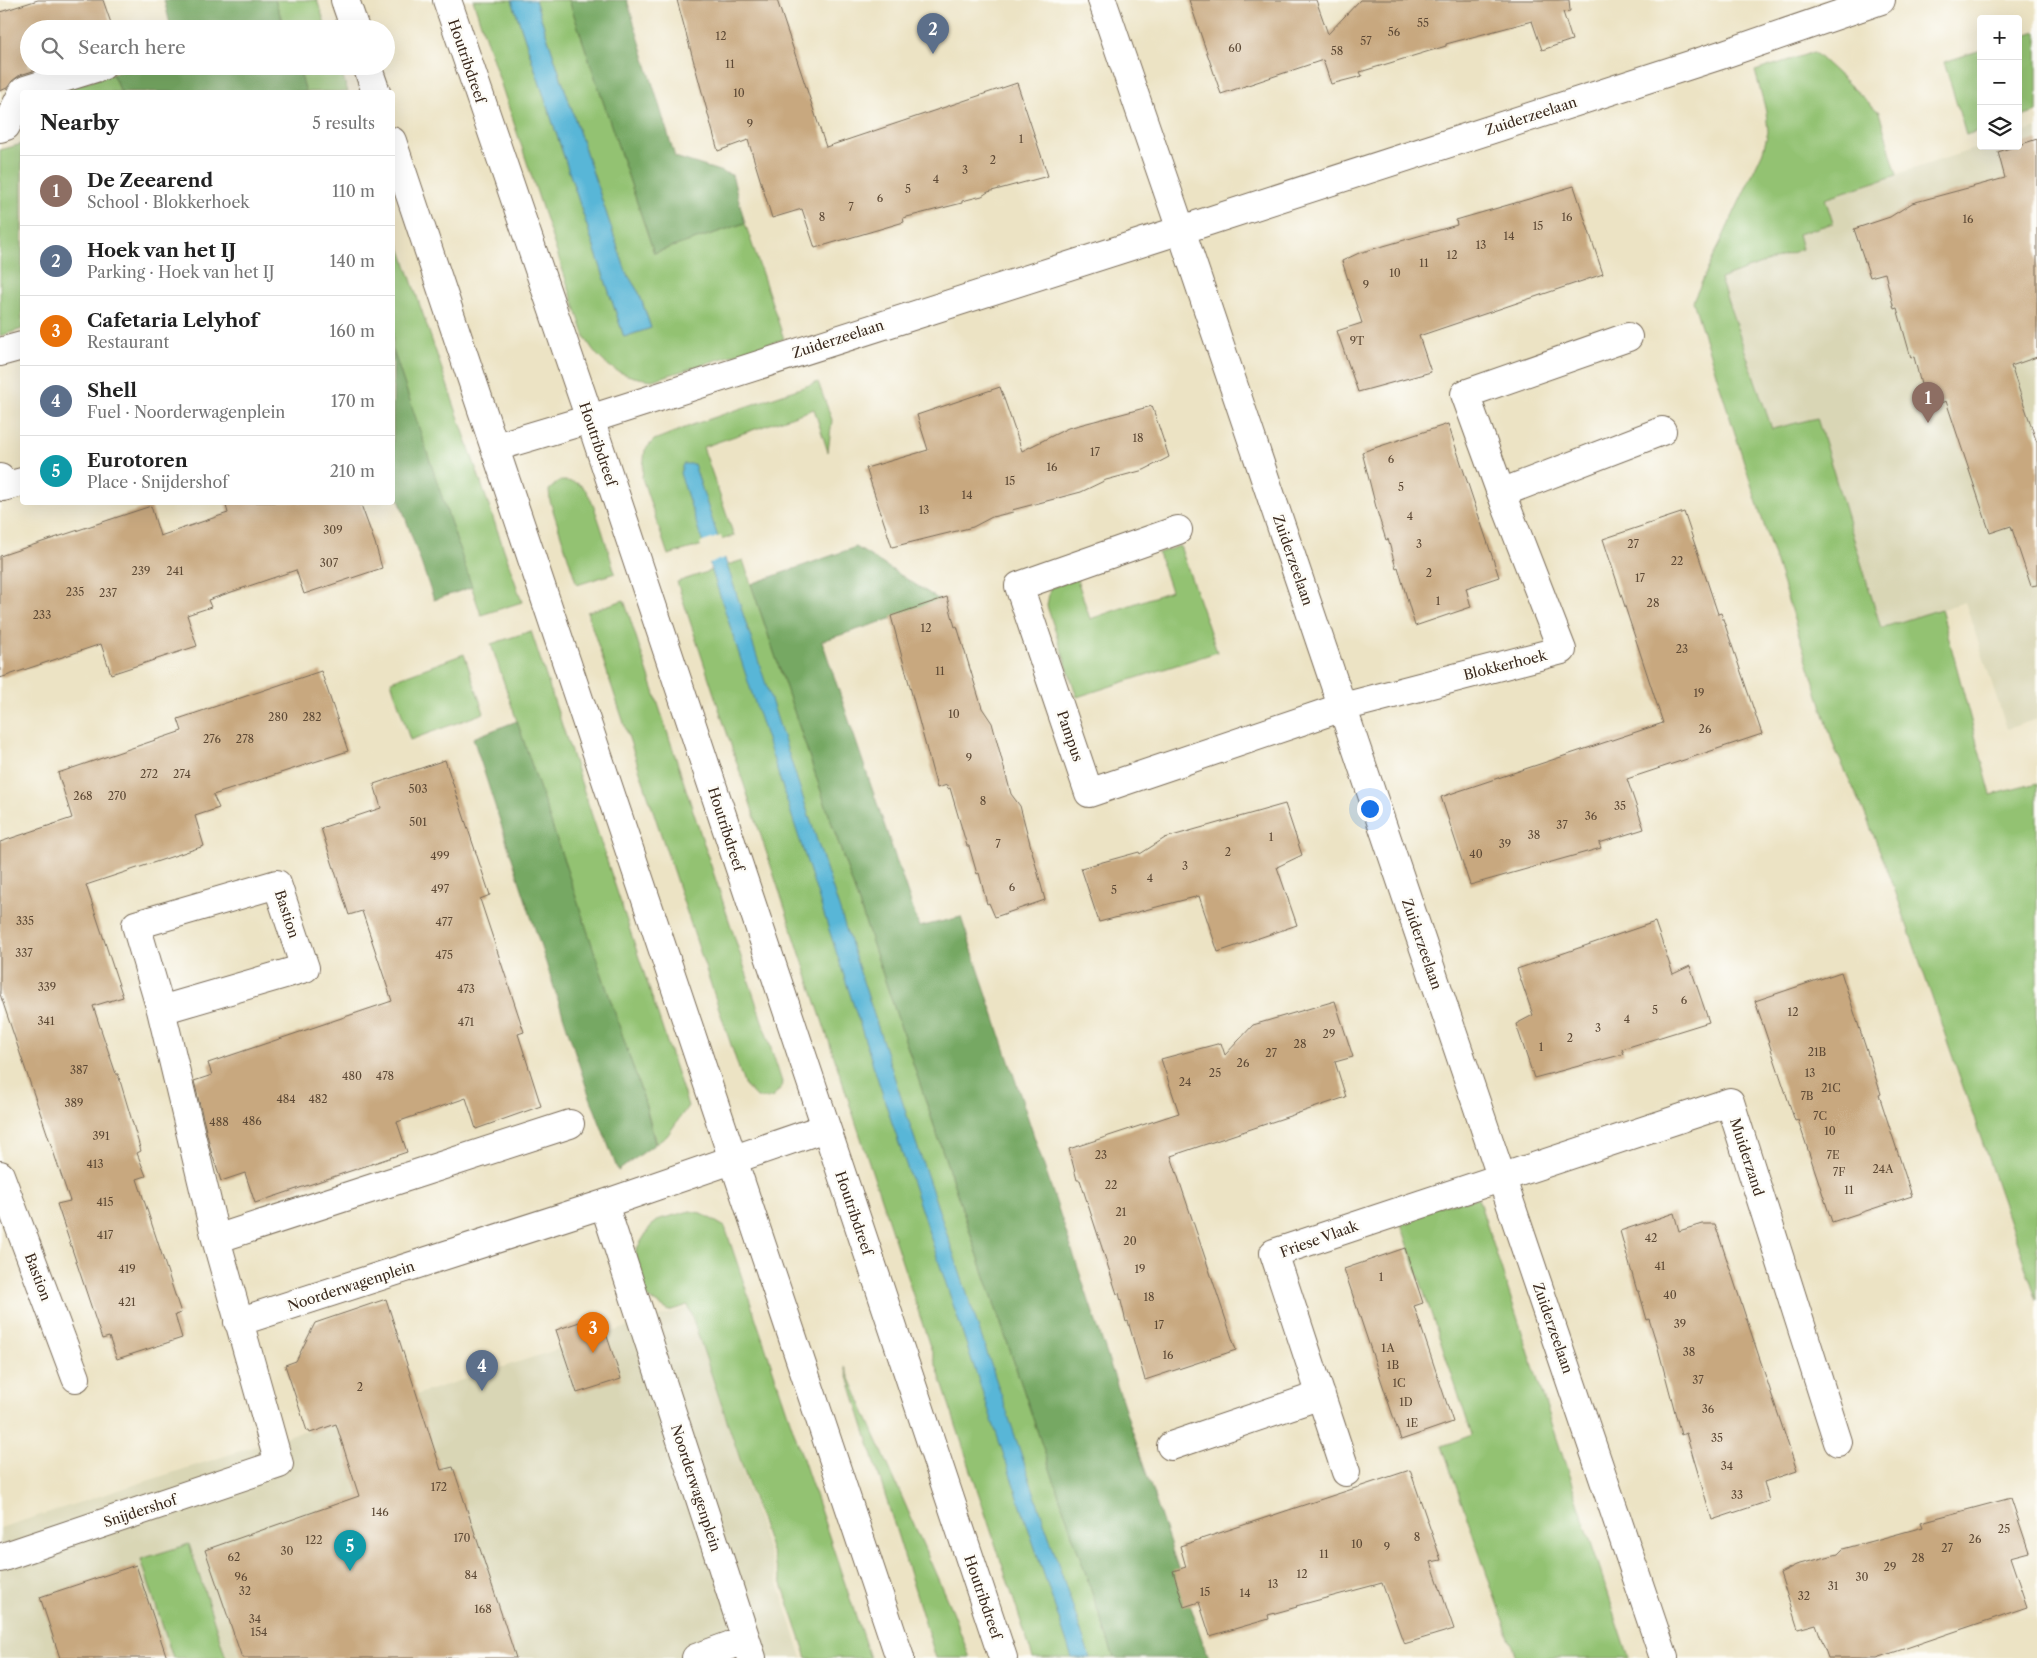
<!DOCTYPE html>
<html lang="en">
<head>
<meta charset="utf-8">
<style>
	:root { --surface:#fff; --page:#f2f2f2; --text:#222; --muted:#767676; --line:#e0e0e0; --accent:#b5179e }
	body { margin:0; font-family:"Libre Caslon Text",serif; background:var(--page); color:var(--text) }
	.controls { position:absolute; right:15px; top:15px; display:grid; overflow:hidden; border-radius:5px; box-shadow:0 5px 20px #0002 }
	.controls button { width:45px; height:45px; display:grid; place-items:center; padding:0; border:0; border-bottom:1px solid var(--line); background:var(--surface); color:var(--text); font:25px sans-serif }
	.you { position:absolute; left:1369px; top:808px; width:18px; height:18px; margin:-12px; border:4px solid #fff; border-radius:50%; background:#1a73e8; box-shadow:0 0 0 8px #1a73e833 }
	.badge { display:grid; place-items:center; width:32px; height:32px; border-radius:50%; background:var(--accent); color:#fff; font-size:16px; font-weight:700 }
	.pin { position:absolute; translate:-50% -41px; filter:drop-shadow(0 1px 2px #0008) }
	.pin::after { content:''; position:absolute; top:26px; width:18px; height:15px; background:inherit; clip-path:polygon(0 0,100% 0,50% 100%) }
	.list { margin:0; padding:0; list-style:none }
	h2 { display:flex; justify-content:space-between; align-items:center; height:65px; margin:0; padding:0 20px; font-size:21px }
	h2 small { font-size:16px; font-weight:400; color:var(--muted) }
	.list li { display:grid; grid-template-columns:32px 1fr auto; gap:15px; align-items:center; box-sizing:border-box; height:70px; padding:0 20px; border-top:1px solid var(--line) }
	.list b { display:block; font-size:19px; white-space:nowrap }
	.list p { margin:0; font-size:16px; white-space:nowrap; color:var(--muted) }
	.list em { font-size:16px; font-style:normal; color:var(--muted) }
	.icon { flex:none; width:28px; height:28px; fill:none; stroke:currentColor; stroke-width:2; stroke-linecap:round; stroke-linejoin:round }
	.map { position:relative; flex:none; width:2037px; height:1658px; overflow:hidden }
	.search { position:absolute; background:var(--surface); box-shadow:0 5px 20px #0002; left:20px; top:20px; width:375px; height:55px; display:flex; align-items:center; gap:12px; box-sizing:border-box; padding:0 18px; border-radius:28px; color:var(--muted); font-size:19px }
	.panel { position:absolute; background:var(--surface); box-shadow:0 5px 20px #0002; left:20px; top:90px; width:375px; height:415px; border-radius:5px }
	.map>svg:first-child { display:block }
	.built { fill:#d9d6b5 }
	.green { fill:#93c272; stroke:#677648 }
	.forest { fill:#76a864; stroke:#586941 }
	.water { fill:#59b6d7; stroke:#4a707a }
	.pier { fill:#ece3c4 }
	.building { fill:#c8a87f }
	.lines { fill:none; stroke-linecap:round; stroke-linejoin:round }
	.street-casing { stroke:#796b58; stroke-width:30 }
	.secondary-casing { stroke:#796b58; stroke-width:30 }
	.street { stroke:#fff; stroke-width:28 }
	.secondary { stroke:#fff; stroke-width:28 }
	.labels { text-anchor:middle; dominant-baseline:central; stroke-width:5; stroke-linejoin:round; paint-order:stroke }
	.number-label { font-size:11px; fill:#5e4a36 }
	.street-label { font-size:14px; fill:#3b2a1e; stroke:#fdfcf7 }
</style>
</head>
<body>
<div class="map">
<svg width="2037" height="1658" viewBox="0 0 2037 1658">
	<rect width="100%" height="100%" fill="#fdfcf7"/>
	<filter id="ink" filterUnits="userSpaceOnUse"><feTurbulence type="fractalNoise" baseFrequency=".02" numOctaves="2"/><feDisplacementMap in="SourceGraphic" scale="10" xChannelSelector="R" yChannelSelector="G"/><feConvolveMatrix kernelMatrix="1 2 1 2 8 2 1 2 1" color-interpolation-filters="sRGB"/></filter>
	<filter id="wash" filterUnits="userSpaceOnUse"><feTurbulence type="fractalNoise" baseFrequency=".0096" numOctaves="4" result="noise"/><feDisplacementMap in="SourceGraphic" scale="20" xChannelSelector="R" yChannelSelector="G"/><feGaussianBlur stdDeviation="1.12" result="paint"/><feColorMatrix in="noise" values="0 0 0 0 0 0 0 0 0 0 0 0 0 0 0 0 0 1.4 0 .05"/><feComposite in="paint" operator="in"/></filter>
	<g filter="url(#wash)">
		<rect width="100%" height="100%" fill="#ece3c4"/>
		<path class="built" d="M2037 128V719L2007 729 1965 602 1881 628 1817 418 1772 429 1720 279 1802 249 1798 234 1824 198 1983 146H2018V134Z
			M690 1307 802 1658H0V1528Z"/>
		<path class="green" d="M275 0H317L327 29H285Z
			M473 0H512L624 337 651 328 639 293 626 272 535 0H569L654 253 745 223 784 339 653 380C620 377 601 366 585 337Z
			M2037 32V112L2018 118V38Z
			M1981 50V130L1966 135 1944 62Z
			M1814 52 1879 112 1897 175 1825 198 1833 223 1798 234 1802 249 1720 279 1772 429 1817 418 1881 628 1941 609 1991 795 2037 783V1300L1891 879 1863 809 1835 749 1693 301 1763 151 1768 132 1766 111 1755 71Z
			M298 66H339L348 92H306Z
			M112 74 121 92H55Z
			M22 144V329L0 336V150Z
			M392 224 522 602 481 615 393 350Z
			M818 382 832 420 828 452 814 409 703 447 734 536 668 555 642 478 645 450 654 440 695 424Z
			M559 481C568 481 577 481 584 488 595 500 609 555 615 573L577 585 550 501 549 490Z
			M1180 546 1217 652 1077 697 1047 606 1050 588 1077 579 1090 619 1171 591 1158 553Z
			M743 560 751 584 1114 1658H1033L677 582Z
			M624 600 783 1085 772 1098H757L744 1084 587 612Z
			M531 631 688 1106 667 1136 656 1144 645 1103 491 644Z
			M464 654 484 713 410 740 391 681Z
			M1478 1198 1629 1658H1516L1442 1446 1472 1435 1398 1215Z
			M690 1211 701 1213 725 1227 870 1658H807L688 1305 669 1311 642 1294 638 1282 636 1250 650 1227 660 1219Z
			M845 1367 952 1611 970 1658H936Z
			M189 1544 226 1658H173L141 1559Z"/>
		<path class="forest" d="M164 0H275L285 29H167L170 24Z
			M569 0H627L675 157 732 175 745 223 654 253Z
			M129 66H298L306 92H121L112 74 125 70Z
			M393 350 472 587 434 600 393 482Z
			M856 547 943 602 822 641 919 927 961 917 1208 1658H1114L751 584Z
			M517 721 645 1103 655 1144 618 1171 587 1089 473 738Z"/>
		<path class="water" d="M512 0H535L626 272 639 293 651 328 624 337Z
			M683 464H694L909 1122 1090 1658H1072L894 1129 680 473Z"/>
		<path class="pier" d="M721 536 727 557 707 564 700 543Z"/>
		<g id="blocks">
			<path class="building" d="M38 0H103L113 29H29V66H49L20 75 12 81 7 88 0 91V12Z
				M677 0H777L826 147 1017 83 1048 176 988 192 982 196 962 201V203L903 218 904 222 815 248 802 209 772 218 748 140 718 151Z
				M1189 0H1316L1328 34 1360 0H1569L1570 11 1563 12 1572 40 1542 50 1532 21 1446 44V46L1360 72 1362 76 1331 84 1323 60 1221 94Z
				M2037 139V357L2011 366 2037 443V585L2031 586 2011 526 1990 533 1946 401 1927 408 1914 357 1911 358 1897 308 1894 309 1885 273 1870 277 1854 229 1890 217 1912 203 2005 178 1998 152Z
				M1574 186 1603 274 1419 336 1431 372 1358 392 1337 331 1362 323 1342 261 1359 253 1457 225 1456 220Z
				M1000 387 1022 451 1068 428 1152 406 1169 457 1144 470 1106 480 1081 492 1012 510 1013 512 992 517 973 527 892 547 866 468 928 450 917 415Z
				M1448 424 1499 577 1466 588 1471 607 1415 626 1398 567 1396 568 1388 539 1386 540 1377 511 1362 452Z
				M225 502H360L375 543 382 568 304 594 296 570 208 600 211 607 187 615 197 646 111 674 101 644 0 678V556L151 506 160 536 228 513Z
				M1684 512 1718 614 1721 613 1762 734 1627 779 1644 829 1599 843 1601 848 1470 885 1441 797 1663 723 1603 539Z
				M947 597 955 627 957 626 982 708 992 723 1011 794 1020 806 1045 900 995 917 989 903 987 904 979 873 977 874 969 846H967L950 788 948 789 947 785 937 788 891 616Z
				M321 671 348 751 213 795 219 808 195 816 204 846 86 885 123 997 93 1006 116 1074H118L141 1151 137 1153 146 1176 137 1179 181 1313 175 1315 182 1338 117 1359 109 1337 102 1339 57 1204 70 1201 0 994V842L72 818 58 773 182 731 178 719Z
				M445 760 490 895 480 899 524 1032 518 1034 541 1106 476 1129 466 1098 397 1122 407 1152 255 1203 245 1173 221 1181 211 1151 194 1081 212 1075 208 1063 392 1001 362 911 349 915 321 828 381 808 374 784Z
				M1285 804 1302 855 1277 867 1297 925 1218 952 1199 896 1099 922 1081 868 1139 852 1140 854 1165 838Z
				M1655 922 1673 974 1690 966 1709 1022 1622 1049 1624 1054 1534 1078 1516 1024 1533 1015 1517 969Z
				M1841 972 1881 1094 1879 1095 1912 1196 1832 1222 1798 1120 1795 1121 1755 1001Z
				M1335 1001 1353 1057 1335 1062 1346 1097 1171 1156 1236 1350 1145 1380 1128 1321 1126 1322 1119 1293 1117 1294 1080 1180H1077L1069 1149 1179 1113 1161 1059 1221 1043 1225 1055 1253 1025Z
				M1674 1213 1679 1231 1702 1224H1715L1797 1471 1764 1482 1769 1501 1712 1520 1686 1433 1681 1435 1658 1348 1649 1319 1647 1320 1639 1291H1637L1620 1231Z
				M1405 1248 1423 1303 1414 1306 1453 1422 1401 1440 1344 1269Z
				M386 1299 441 1470 453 1467 516 1658H242L205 1550 359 1496 336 1424 310 1433 309 1431H307L285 1365 296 1361 315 1323Z
				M600 1315 621 1379 577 1393 556 1330Z
				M1410 1470 1441 1560 1431 1562 1454 1629 1404 1644 1382 1583 1296 1606 1297 1607 1268 1615 1269 1619 1210 1636 1199 1602 1184 1607 1173 1571 1186 1567 1180 1546Z
				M2011 1498 2029 1552 2010 1557 2027 1607 1877 1658H1828L1816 1624 1798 1629 1780 1573 1796 1565 1838 1554 1843 1549 1923 1527 1921 1522Z
				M136 1565 167 1658H60L40 1597Z"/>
		</g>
	</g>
	<g filter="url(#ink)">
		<use href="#blocks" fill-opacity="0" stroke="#796b58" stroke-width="1"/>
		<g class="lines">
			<g class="street-casing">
				<path id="street" d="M1102 0 1181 230 1721 55 1881 0
					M23 92 25 90 102 66
					M0 128 6 126 22 94
					M1628 337 1465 394 1501 493 1662 431
					M0 352 22 346
					M496 447 590 419 1181 230 1664 1658
					M0 478 3 487 22 482
					M1178 530 1019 586 1089 793 1343 707 1562 650 1501 493
					M0 1175 76 1378
					M604 1204 752 1658
					M216 1239 570 1124
					M238 1322 604 1204 825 1128
					M1171 1446 1321 1395
					M1346 1472 1274 1253 1730 1102 1838 1442
					M0 1558 279 1464 216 1239 161 1010 136 925 277 884 305 968 161 1010
					M696 1658 745 1640"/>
			</g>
			<g class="secondary-casing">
				<path id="secondary" d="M345 0 355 29
					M447 0 590 419 1003 1658
					M367 66 376 92
					M392 141 900 1658"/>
			</g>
			<use href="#street" class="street"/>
			<use href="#secondary" class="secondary"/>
		</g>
	</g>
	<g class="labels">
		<g class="number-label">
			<text x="1423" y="23">55</text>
			<text x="1394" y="32">56</text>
			<text x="721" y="36">12</text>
			<text x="1366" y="41">57</text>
			<text x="1235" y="48">60</text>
			<text x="1337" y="51">58</text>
			<text x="730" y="64">11</text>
			<text x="739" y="93">10</text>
			<text x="750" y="124">9</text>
			<text x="1021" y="139">1</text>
			<text x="993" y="160">2</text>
			<text x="965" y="170">3</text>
			<text x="936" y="179">4</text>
			<text x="908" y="189">5</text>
			<text x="880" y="198">6</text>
			<text x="851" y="207">7</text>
			<text x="822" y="217">8</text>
			<text x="1567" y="217">16</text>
			<text x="1968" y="219">16</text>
			<text x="1538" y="226">15</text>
			<text x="1509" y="236">14</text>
			<text x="1481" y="245">13</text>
			<text x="1452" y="255">12</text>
			<text x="1424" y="263">11</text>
			<text x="1395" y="273">10</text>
			<text x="1366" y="285">9</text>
			<text x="1357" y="341">9T</text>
			<text x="1138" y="438">18</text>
			<text x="1095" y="452">17</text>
			<text x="1391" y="459">6</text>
			<text x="1052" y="467">16</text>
			<text x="1010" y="481">15</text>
			<text x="1401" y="487">5</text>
			<text x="967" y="495">14</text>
			<text x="924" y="510">13</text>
			<text x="1410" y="516">4</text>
			<text x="333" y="530">309</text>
			<text x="1419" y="544">3</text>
			<text x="1633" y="544">27</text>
			<text x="1677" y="561">22</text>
			<text x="329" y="563">307</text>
			<text x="141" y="571">239</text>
			<text x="175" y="571">241</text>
			<text x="1429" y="573">2</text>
			<text x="1640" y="578">17</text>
			<text x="75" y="592">235</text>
			<text x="108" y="593">237</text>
			<text x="1438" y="601">1</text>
			<text x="1653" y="603">28</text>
			<text x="42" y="615">233</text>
			<text x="926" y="628">12</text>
			<text x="1682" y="649">23</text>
			<text x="940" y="671">11</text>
			<text x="1699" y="693">19</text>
			<text x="954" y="714">10</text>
			<text x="278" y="717">280</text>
			<text x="312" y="717">282</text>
			<text x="1705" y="729">26</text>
			<text x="212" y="739">276</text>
			<text x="245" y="739">278</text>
			<text x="969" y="758">9</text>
			<text x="149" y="774">272</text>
			<text x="182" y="774">274</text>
			<text x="418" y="789">503</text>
			<text x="83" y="796">268</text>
			<text x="117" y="796">270</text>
			<text x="983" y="801">8</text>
			<text x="1620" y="806">35</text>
			<text x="1591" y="816">36</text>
			<text x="418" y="822">501</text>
			<text x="1562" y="825">37</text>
			<text x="1534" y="835">38</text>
			<text x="1271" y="837">1</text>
			<text x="998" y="844">7</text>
			<text x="1505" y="844">39</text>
			<text x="1228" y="852">2</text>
			<text x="1476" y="854">40</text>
			<text x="440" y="856">499</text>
			<text x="1185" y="866">3</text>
			<text x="1150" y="878">4</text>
			<text x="1012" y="887">6</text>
			<text x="440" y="889">497</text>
			<text x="1114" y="890">5</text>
			<text x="25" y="921">335</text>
			<text x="444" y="922">477</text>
			<text x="24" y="953">337</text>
			<text x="444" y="955">475</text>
			<text x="47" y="987">339</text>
			<text x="466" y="989">473</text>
			<text x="1684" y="1000">6</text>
			<text x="1655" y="1010">5</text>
			<text x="1793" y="1012">12</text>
			<text x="1627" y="1019">4</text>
			<text x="46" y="1021">341</text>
			<text x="466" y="1022">471</text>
			<text x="1598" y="1028">3</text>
			<text x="1329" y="1034">29</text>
			<text x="1570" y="1038">2</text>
			<text x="1300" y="1044">28</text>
			<text x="1541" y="1047">1</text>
			<text x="1817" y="1052">21B</text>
			<text x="1271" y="1053">27</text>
			<text x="1243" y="1063">26</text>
			<text x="79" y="1070">387</text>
			<text x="1215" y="1073">25</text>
			<text x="1810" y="1073">13</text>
			<text x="352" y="1076">480</text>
			<text x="385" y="1076">478</text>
			<text x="1185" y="1082">24</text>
			<text x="1831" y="1088">21C</text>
			<text x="1807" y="1096">7B</text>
			<text x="286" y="1099">484</text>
			<text x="318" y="1099">482</text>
			<text x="74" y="1103">389</text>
			<text x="1820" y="1116">7C</text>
			<text x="252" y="1121">486</text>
			<text x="219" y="1122">488</text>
			<text x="1830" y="1131">10</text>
			<text x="101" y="1136">391</text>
			<text x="1101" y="1155">23</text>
			<text x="1833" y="1155">7E</text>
			<text x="95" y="1164">413</text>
			<text x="1883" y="1169">24A</text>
			<text x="1839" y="1172">7F</text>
			<text x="1111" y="1185">22</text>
			<text x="1849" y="1190">11</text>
			<text x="105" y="1202">415</text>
			<text x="1121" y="1212">21</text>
			<text x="105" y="1235">417</text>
			<text x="1651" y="1238">42</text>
			<text x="1130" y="1241">20</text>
			<text x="1660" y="1266">41</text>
			<text x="127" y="1269">419</text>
			<text x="1140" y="1269">19</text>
			<text x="1381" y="1277">1</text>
			<text x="1670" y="1295">40</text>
			<text x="1149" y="1297">18</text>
			<text x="127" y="1302">421</text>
			<text x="1680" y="1324">39</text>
			<text x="1159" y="1325">17</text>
			<text x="1388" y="1348">1A</text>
			<text x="1689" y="1352">38</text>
			<text x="1168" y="1355">16</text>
			<text x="1393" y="1365">1B</text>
			<text x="1698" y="1380">37</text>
			<text x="1399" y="1383">1C</text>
			<text x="360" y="1387">2</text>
			<text x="1406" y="1402">1D</text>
			<text x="1708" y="1409">36</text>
			<text x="1412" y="1423">1E</text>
			<text x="1717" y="1438">35</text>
			<text x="1727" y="1466">34</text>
			<text x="439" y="1487">172</text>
			<text x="1737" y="1495">33</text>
			<text x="380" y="1512">146</text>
			<text x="2004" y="1529">25</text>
			<text x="1417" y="1537">8</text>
			<text x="462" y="1538">170</text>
			<text x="1975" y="1539">26</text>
			<text x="314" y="1540">122</text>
			<text x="1357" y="1544">10</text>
			<text x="1387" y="1547">9</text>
			<text x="1947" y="1548">27</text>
			<text x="287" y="1551">30</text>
			<text x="1324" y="1554">11</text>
			<text x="234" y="1557">62</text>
			<text x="1918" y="1558">28</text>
			<text x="1890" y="1567">29</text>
			<text x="1302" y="1574">12</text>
			<text x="471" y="1575">84</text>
			<text x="241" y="1577">96</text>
			<text x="1862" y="1577">30</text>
			<text x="1273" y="1584">13</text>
			<text x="1833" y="1586">31</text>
			<text x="245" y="1591">32</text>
			<text x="1205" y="1592">15</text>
			<text x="1245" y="1593">14</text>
			<text x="1804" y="1596">32</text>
			<text x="483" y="1609">168</text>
			<text x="255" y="1619">34</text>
			<text x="259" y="1632">154</text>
		</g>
		<g class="street-label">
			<text transform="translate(467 61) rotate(71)">Houtribdreef</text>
			<text transform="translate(1531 116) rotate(-18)">Zuiderzeelaan</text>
			<text transform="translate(838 339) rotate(-18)">Zuiderzeelaan</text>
			<text transform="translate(598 444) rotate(71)">Houtribdreef</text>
			<text transform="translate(1293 560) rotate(71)">Zuiderzeelaan</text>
			<text transform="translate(1505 665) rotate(-14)">Blokkerhoek</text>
			<text transform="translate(1070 736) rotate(71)">Pampus</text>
			<text transform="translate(726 829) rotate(72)">Houtribdreef</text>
			<text transform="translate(287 914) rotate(72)">Bastion</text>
			<text transform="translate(1422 944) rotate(71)">Zuiderzeelaan</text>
			<text transform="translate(1747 1157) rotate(72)">Muiderzand</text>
			<text transform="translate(854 1213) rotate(71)">Houtribdreef</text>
			<text transform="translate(1319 1239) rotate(-20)">Friese Vlaak</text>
			<text transform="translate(38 1277) rotate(69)">Bastion</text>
			<text transform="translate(351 1286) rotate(-18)">Noorderwagenplein</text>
			<text transform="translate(1553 1328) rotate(71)">Zuiderzeelaan</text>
			<text transform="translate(696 1488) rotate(72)">Noorderwagenplein</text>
			<text transform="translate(140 1511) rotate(-18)">Snijdershof</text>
			<text transform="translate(983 1597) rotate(71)">Houtribdreef</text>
		</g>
	</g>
</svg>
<div class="controls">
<button>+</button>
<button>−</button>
<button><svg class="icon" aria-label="layers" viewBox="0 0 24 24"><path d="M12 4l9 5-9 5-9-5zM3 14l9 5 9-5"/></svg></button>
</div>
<div class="you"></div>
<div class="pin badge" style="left:1928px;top:423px;background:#8d6e63">1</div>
<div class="pin badge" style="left:933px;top:54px;background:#5c6f8a">2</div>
<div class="pin badge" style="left:593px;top:1353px;background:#e8710a">3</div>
<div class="pin badge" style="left:482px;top:1391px;background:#5c6f8a">4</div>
<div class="pin badge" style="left:350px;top:1571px;background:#0f9aa8">5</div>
<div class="search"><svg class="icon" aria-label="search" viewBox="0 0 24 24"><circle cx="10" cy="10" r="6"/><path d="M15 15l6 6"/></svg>Search here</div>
<section class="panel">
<h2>Nearby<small>5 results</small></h2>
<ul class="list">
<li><span class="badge" style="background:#8d6e63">1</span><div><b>De Zeearend</b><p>School · Blokkerhoek</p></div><em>110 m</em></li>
<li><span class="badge" style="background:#5c6f8a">2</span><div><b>Hoek van het IJ</b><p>Parking · Hoek van het IJ</p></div><em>140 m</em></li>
<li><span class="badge" style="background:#e8710a">3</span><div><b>Cafetaria Lelyhof</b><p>Restaurant</p></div><em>160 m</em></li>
<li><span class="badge" style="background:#5c6f8a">4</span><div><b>Shell</b><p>Fuel · Noorderwagenplein</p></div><em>170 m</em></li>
<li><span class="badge" style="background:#0f9aa8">5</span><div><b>Eurotoren</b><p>Place · Snijdershof</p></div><em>210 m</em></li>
</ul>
</section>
</div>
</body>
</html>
